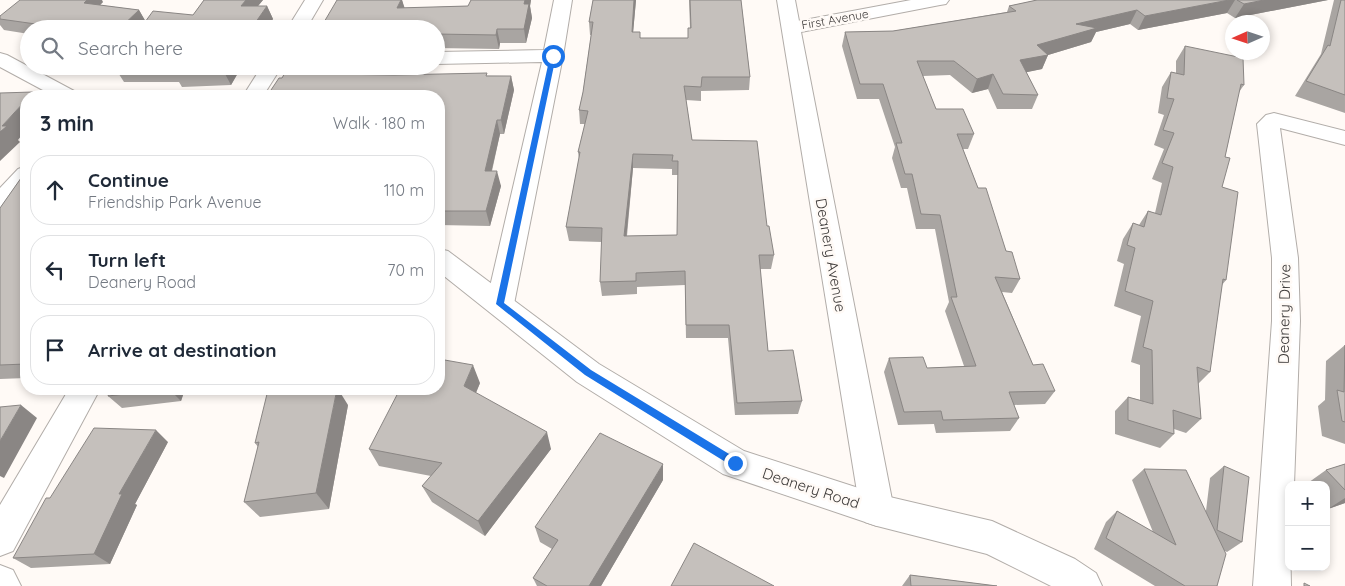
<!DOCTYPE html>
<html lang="en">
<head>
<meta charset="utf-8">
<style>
	:root { --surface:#fff; --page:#f6f6f7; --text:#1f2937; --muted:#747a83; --line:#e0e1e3 }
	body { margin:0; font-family:Quicksand,sans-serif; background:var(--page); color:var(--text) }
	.controls { position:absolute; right:15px; bottom:15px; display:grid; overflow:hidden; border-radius:10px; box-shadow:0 2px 8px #0003 }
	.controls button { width:45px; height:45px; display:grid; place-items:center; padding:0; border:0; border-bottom:1px solid var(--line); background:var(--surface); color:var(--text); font:25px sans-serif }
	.compass { position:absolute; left:1225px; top:15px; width:45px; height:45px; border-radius:50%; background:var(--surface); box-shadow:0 2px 8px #0003; rotate:267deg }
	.stop { position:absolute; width:15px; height:15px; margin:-11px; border:4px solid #1a73e8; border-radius:50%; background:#fff }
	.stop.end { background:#1a73e8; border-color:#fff; box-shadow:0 1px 5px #0008 }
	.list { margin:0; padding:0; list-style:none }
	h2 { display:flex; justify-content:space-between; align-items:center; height:65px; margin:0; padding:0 20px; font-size:21px }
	h2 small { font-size:16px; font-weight:400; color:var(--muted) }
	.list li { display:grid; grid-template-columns:32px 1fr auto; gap:15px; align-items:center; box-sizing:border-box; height:70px; margin:0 10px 10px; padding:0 10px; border:1px solid var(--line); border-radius:20px }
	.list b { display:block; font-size:19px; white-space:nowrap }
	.list p { margin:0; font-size:16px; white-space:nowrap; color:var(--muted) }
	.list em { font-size:16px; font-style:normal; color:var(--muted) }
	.icon { flex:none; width:28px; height:28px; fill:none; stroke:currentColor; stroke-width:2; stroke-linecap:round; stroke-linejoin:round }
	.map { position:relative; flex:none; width:1345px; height:586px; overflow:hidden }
	.search { position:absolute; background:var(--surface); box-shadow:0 2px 8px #0003; left:20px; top:20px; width:425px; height:55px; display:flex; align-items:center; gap:12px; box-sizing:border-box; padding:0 18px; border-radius:28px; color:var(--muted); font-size:19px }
	.panel { position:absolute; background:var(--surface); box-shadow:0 2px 8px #0003; left:20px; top:90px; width:425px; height:305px; border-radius:20px }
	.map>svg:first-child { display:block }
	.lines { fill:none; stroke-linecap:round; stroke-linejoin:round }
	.street-casing { stroke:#b2ada9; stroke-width:2 }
	.secondary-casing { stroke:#b2ada9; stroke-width:2 }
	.street { fill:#fff; fill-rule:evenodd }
	.secondary { fill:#fff; fill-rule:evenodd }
	.wall { fill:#a9a5a2; fill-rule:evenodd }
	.shaded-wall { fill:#8a8684 }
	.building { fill:#c5c0bc; stroke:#8a8684; fill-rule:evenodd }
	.route { fill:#1a73e8 }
	.labels { text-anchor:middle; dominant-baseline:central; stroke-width:5; stroke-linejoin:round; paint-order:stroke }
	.far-street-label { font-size:12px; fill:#3d3a39; stroke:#fffaf6 }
	.street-label { font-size:15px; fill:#3d3a39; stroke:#fffaf6 }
</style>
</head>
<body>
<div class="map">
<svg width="1345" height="586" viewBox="0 0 1345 586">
	<rect width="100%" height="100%" fill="#fffaf6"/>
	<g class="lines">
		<g class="street-casing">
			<path id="street" d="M305 0H323L306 29H287Z
				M554 0H572L563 56 514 304 510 312 500 315 490 312 486 304 542 62 436 64V52L544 50Z
				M777 0H795L799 21 911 0H949L946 4 940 5 801 32 894 510 889 522 877 526 865 522 860 510Z
				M262 66H282L263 96H243Z
				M1274 113 1345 131V145L1280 128 1298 258 1300 321 1294 485H1289L1291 586H1253L1272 321V258L1257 124 1266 115Z
				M26 166V189L9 210 0 212V188L18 169Z
				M69 389H100L13 551 0 556V505Z
				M0 565 13 570 21 586H0Z"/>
		</g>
		<g class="secondary-casing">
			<path id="secondary" d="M0 53 7 55 76 92 80 96H54L0 67Z
				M439 249 448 251 599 364 744 451 877 494 992 521 1075 559 1096 573 1102 586H1051L987 554 877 526 723 474 577 382 439 272Z"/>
		</g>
		<use href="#street" class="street"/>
		<use href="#secondary" class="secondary"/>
	</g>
	<path class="wall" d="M204 0H263L258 6H267L273 19 266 29H140L142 25 139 29H29V34L4 30 0 25V16L103 2 99 5 139 10 145 21 193 15Z
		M337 0H402L404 8 468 6 471 0H531L530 6 532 18 526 43H500L499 49 436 48V29Z
		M593 0H636L633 32 641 38H688V28H690L689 0H741L750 77 749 90 701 91V101L686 100 692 140 767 226 774 255 771 269H760L768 351 802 401 798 414 735 415 728 338H686L685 285 637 287V294L602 296 600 282 602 242 569 241 566 227 579 159 578 152 585 124H580L579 110 583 92 591 35H590L589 22ZM633 168 672 169V175H678L677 235 627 236Z
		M1037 0H1328L1235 18 1227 13 1138 30 1130 24 1096 32 1091 42 1048 55 1042 69 1026 72 1038 95 1032 109H997L988 89 972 93 950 75 923 76 936 109 974 134 968 149H963L978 188 1006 251 1020 279 1012 293 1002 292 1033 365 1055 391 1045 404 1014 405 1019 418 1010 431 936 433 934 424 898 425 884 372 889 358 927 368 964 366 945 311 949 302 935 229H916L907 188H901L892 158 895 147 879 99H857L842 46 845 32 893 31 1007 12 1009 6Z
		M1334 0H1345V113L1295 96 1321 54Z
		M1185 46 1244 85 1239 92 1225 157 1222 187 1226 280 1222 285 1210 372 1198 384 1201 419 1186 433 1174 429V434L1160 448 1115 434V411L1128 397 1140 400V365L1131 362 1141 316 1114 306 1124 264 1117 261 1123 239 1133 223 1139 225 1148 211 1155 213 1162 183 1152 179 1164 149 1154 145 1164 115 1158 113 1162 87 1171 72 1176 73V61Z
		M117 66H242L231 85 182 87 179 82H124L115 68Z
		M304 66H345L341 74 511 76 514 90 504 134H500L492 171 501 186 490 226 439 225V96L282 78 301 71Z
		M26 171V378L0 379V208Z
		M1345 345V444L1322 436 1318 406 1325 400 1326 361Z
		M480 383 476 393 551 449 485 536 432 502 422 486 431 476 379 466 369 449Z
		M111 389H185L181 401 122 408 108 396Z
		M348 405 329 509 260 517 244 502 258 447 255 443Z
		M168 442 135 504 137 505 110 564 31 568 13 558 50 498Z
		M1345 464V503L1328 509 1326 507V485H1305L1326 470Z
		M1224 466 1242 542 1227 552 1225 551 1217 586H1155L1094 549 1106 522 1117 511 1153 532 1132 480 1144 469 1206 511 1210 478Z
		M663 480 601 586H537L533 578 552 549 540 542 535 527Z
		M910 575 997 586H902Z"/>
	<path class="shaded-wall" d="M87 0H102L103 2 91 15 84 3Z
		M246 0H263L247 19 241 6Z
		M401 0H402L406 12 397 8Z
		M525 0H531L530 6 532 18 526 43 524 29V4Z
		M634 0H636L632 45V32Z
		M1229 0H1235L1227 13 1138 30 1145 16Z
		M1264 0H1328L1235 18 1244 4Z
		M267 6 273 19 266 29H251Z
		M139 10 146 22 139 29H119Z
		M1137 10 1130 24 1096 32 1091 42 1048 55 1042 69 1014 75 1020 60 1037 45 1076 24Z
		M497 29 500 43 499 49 496 35Z
		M227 66H242L231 85 224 72Z
		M333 66H345L335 88 329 74Z
		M993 74 988 89 972 93 977 79Z
		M511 76 514 90 504 134 501 120Z
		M33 92 36 96H29Z
		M26 100V130L18 140 20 142 0 161V132L2 126Z
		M497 120 500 134 488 186 485 171Z
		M633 154V168L625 250 624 236Z
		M497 171 501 186 490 226 486 211Z
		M473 365 480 383 471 404 464 386Z
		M169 389H185L181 401Z
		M337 389H338L348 405 329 509 316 493Z
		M21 405 37 418 4 478 0 476V441Z
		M156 430 168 442 135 504 137 505 110 564 94 554 119 494Z
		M547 432 551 449 485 536 478 521Z
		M663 464V480L601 586H589Z
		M1345 498V503L1328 509Z"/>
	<path class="building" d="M20 0H87L84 3 139 10 119 29H55L57 27 0 19V16Z
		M204 0H246L241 6H267L251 29H140L153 11 193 15Z
		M337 0H401L397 8 468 6 471 0H525L524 4H529L524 29H497L496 35 436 34V29H320Z
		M593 0H634L632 32H640V38H688V28H691L690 0H741L750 77H702L701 87 684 86 692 140 757 141 767 226H769L774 255H759L768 351 793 350 802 401 737 403 729 325H686L685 271 636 273V281L600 282 602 228 566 227 580 152H578L588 111 579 110 583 92 593 22H589ZM633 154 673 155 672 161H678L677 235 624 236Z
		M1037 0H1229L1145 16 1137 10 1076 24 1097 28 1037 45 1048 55 1020 60 1038 95 1003 94 993 74 977 79 954 61H917L936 109H963L974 134H957L978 188H986L1006 251 1012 252 1020 279 995 277 1033 365 1043 364 1055 391 1009 392 1019 418 943 420 941 411 904 412 889 358 923 357 927 368 976 366 951 297H957L940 215 921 214 912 174H905L896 143H902L883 84H860L845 32 893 31 1016 11 1009 6Z
		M1237 0H1264L1244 4Z
		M1341 0H1345V95L1306 81 1328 45 1330 46Z
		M1185 46 1243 58 1244 85 1241 84 1225 157 1230 158 1222 187 1238 192 1226 280 1223 279 1210 372 1197 367 1201 419 1173 410 1174 434 1128 420V397L1153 404 1152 350 1143 347 1153 301 1125 291 1135 248 1127 245 1133 223 1144 227 1148 211 1161 215 1173 167 1162 163 1174 133 1163 130 1174 99 1167 98 1171 72 1184 75Z
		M117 66H227L224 72 174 74 178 69 115 68Z
		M304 66H333L329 74 394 75 487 73 486 76H511L501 120H497L485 171H497L486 211H439V96H267L279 78H282L286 71H301Z
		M33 92 29 96H26V100L2 126H7L0 132V93Z
		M26 171V364L0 365V208Z
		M1345 345V422L1342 421 1337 390 1344 392Z
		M439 359 473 365 464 386 547 432 478 521 422 486 442 463 369 449 400 389H439Z
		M111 389H167L108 396Z
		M326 389H337L316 493 244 502 259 442 255 443 267 394Z
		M21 405 0 441V407Z
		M94 428 156 430 119 494H122L94 554 13 558 46 498H50Z
		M600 433 663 464 589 586H547L533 578 558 540 535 527Z
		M1345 464V490L1326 470Z
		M1224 466 1249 477 1242 542 1217 530Z
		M1144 469 1186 470 1226 554 1217 586H1185L1106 538 1117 511 1176 545Z
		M694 543 774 586H671Z
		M910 575 997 586H911Z
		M1304 583 1310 586H1304Z"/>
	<path class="route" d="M553 54 556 56 504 303 591 370 739 460V466H732L585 375 496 304 550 56Z"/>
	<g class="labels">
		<g class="far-street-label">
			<text transform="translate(835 19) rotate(-10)">First Avenue</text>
		</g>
		<g class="street-label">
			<text transform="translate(831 255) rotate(80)">Deanery Avenue</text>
			<text transform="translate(1284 314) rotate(-89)">Deanery Drive</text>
			<text transform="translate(811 488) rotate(18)">Deanery Road</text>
		</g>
	</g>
</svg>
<div class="controls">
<button>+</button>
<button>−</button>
</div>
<svg class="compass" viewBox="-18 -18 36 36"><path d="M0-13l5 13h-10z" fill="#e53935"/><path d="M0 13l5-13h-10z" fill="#747a83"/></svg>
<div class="stop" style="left:553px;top:56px"></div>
<div class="stop end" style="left:735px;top:463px"></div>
<div class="search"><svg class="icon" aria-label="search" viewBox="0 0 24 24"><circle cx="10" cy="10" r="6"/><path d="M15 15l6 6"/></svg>Search here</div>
<section class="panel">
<h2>3 min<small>Walk · 180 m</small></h2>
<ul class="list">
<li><svg class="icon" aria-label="ahead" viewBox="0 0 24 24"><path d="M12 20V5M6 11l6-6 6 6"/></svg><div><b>Continue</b><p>Friendship Park Avenue</p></div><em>110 m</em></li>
<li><svg class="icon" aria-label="left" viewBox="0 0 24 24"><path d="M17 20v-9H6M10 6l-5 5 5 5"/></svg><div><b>Turn left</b><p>Deanery Road</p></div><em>70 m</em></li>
<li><svg class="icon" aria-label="arrive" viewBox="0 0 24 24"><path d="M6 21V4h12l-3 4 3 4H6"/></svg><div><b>Arrive at destination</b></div></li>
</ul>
</section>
</div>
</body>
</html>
